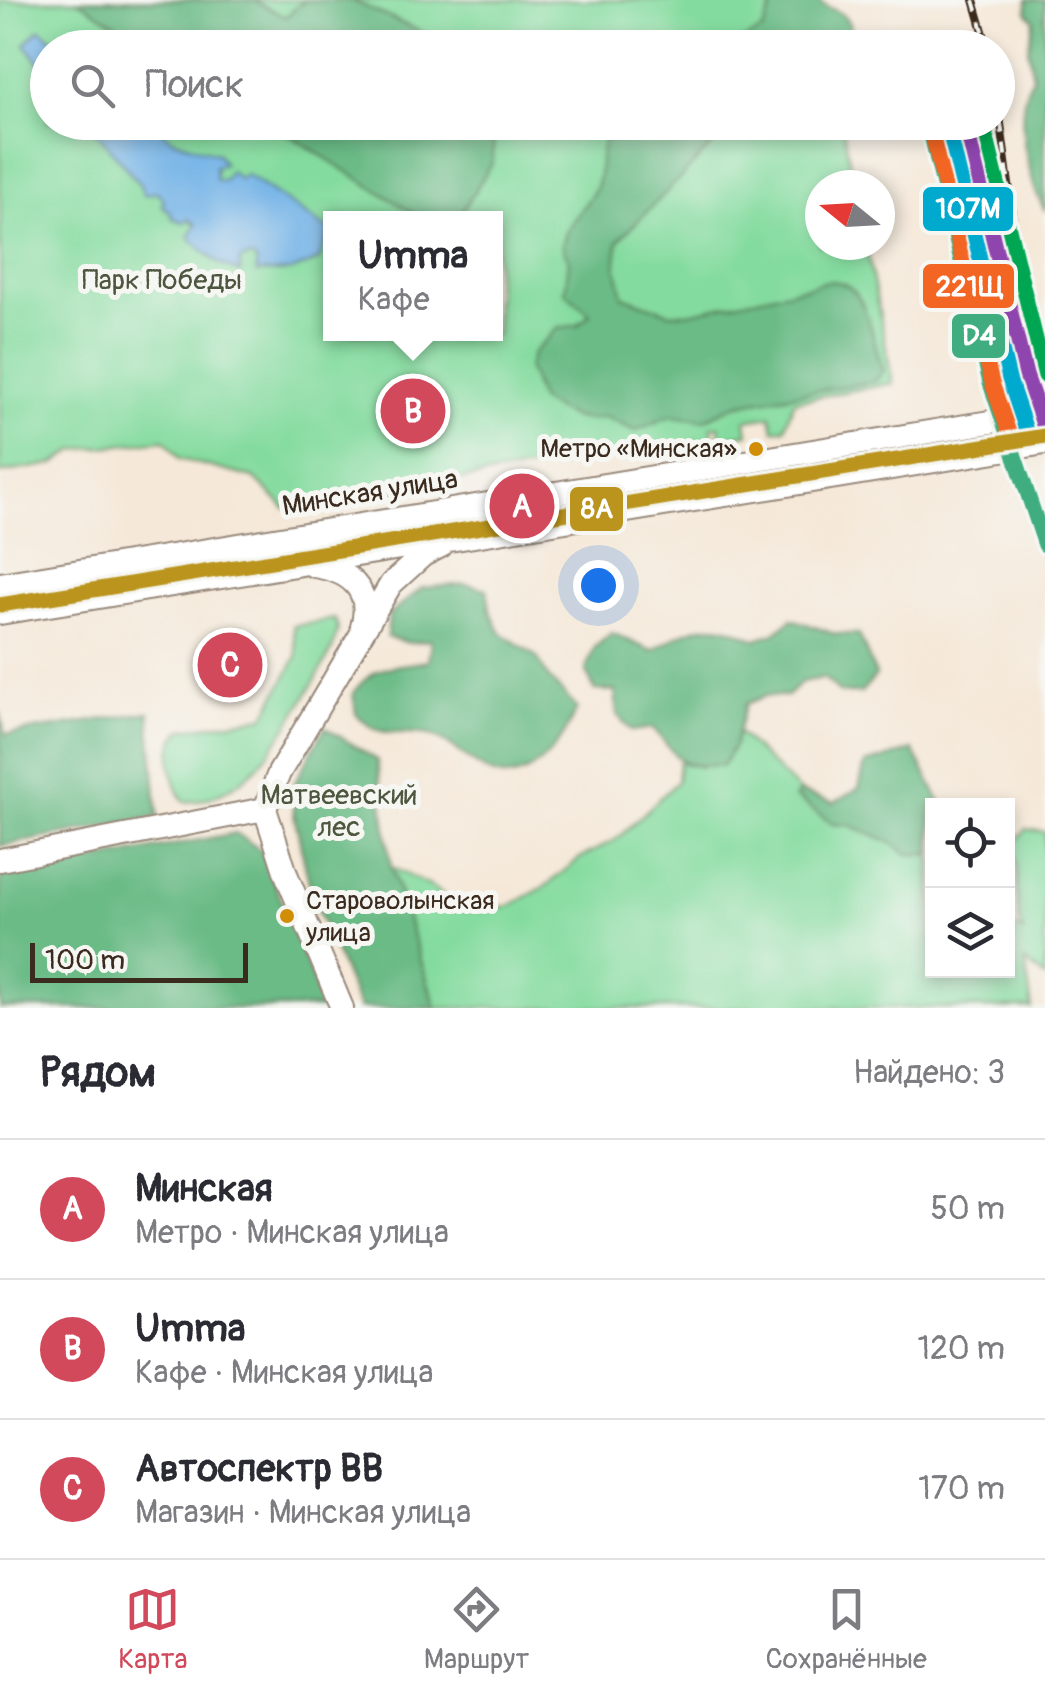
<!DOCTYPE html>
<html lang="ru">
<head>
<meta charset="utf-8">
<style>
	:root { --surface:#fff; --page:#f7f7f7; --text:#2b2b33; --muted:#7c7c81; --line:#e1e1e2; --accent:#d1495b }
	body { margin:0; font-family:Pangolin,sans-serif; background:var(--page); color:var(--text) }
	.controls { position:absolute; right:30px; bottom:30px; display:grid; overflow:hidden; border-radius:0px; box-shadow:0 5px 15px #0003 }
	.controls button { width:90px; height:90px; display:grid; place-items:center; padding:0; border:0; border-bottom:2px solid var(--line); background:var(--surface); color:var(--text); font:50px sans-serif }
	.compass { position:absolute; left:805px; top:170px; width:90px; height:90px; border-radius:50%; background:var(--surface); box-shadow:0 5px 15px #0003; rotate:288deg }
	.scale { position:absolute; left:30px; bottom:25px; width:218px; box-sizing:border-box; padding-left:10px; border:5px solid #3b2a1e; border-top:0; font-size:28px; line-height:35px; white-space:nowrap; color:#3b2a1e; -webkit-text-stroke:8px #f6f6f2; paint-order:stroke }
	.you { position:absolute; left:598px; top:585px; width:35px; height:35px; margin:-25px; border:8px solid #fff; border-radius:50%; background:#1a73e8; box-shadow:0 0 0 15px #1a73e833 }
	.badge { display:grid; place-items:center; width:65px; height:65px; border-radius:50%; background:var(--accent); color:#fff; font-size:32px; font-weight:700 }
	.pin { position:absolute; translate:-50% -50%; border:5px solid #fff; box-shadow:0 2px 10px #0006 }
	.popup { position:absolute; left:323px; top:211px; width:180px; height:130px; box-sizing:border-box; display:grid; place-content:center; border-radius:0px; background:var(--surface); filter:drop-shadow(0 2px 8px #0005); font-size:32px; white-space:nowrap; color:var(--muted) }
	.popup b { font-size:38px; color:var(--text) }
	.popup::after { content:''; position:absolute; left:50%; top:100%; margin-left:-20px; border:20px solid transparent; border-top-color:var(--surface) }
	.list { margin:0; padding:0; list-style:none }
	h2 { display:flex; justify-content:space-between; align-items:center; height:130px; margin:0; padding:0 40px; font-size:42px }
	h2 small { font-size:32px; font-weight:400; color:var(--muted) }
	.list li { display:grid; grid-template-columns:65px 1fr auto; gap:30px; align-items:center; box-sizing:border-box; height:140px; padding:0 40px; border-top:2px solid var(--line) }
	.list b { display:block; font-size:38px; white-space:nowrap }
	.list p { margin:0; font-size:32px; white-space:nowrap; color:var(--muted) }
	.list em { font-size:32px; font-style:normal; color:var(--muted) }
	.icon { flex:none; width:55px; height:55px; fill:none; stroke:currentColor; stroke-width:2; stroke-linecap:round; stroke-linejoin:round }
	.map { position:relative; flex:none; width:1045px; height:1008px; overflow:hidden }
	.search { position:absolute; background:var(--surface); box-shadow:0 5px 15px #0003; left:30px; right:30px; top:30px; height:110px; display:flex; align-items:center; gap:25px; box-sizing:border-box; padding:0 35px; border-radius:55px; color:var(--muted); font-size:38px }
	.sheet { height:550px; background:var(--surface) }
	nav { display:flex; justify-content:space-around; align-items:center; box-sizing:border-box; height:140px; border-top:2px solid var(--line); background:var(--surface); font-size:28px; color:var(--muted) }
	nav a { display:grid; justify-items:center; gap:5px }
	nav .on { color:var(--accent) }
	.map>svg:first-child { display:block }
	.green { fill:#84db9f; stroke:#60825e; stroke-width:2.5; fill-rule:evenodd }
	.forest { fill:#6bbb86; stroke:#537252; stroke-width:2.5 }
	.water { fill:#73b3e7; stroke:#576e82; stroke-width:2.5 }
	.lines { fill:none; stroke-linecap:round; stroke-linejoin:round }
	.secondary-casing { stroke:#98897b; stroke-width:26 }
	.secondary { stroke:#fff; stroke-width:22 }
	.rail-casing { stroke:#3b2a1e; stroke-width:8 }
	.rail { stroke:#f6f6f2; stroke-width:4; stroke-dasharray:11; stroke-linecap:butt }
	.rail-1-casing { stroke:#f6f6f2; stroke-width:22 }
	.rail-2-casing { stroke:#f6f6f2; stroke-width:22 }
	.rail-3-casing { stroke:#f6f6f2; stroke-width:22 }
	.rail-4-casing { stroke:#f6f6f2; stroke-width:22 }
	.rail-5-casing { stroke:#f6f6f2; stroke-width:22 }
	.rail-1 { stroke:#3fad80; stroke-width:15 }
	.rail-2 { stroke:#8e44ad; stroke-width:15 }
	.rail-3 { stroke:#00a9ce; stroke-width:15 }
	.rail-4 { stroke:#00a651; stroke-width:15 }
	.rail-5 { stroke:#f26522; stroke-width:15 }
	.metro-1-casing { stroke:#f6f6f2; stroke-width:22 }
	.metro-1 { stroke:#ba941d; stroke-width:15 }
	.bus-dot { fill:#d18d06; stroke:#f6f6f2; stroke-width:4 }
	.labels { text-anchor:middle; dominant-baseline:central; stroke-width:10; stroke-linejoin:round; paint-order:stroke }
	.bus-label { font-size:26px; fill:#3b2a1e; stroke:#f6f6f2; text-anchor:end }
	.park-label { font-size:28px; fill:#4d563e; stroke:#f6f6f2 }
	.street-label { font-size:28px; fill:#3b2a1e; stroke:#f6f6f2 }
	.line-badge { stroke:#f6f6f2; stroke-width:4 }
	.badge-label { font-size:28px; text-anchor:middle; font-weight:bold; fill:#fff }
</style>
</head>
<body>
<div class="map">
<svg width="1045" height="1008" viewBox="0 0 1045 1008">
	<rect width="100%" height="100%" fill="#f6f6f2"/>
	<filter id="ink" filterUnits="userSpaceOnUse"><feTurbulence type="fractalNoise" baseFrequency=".01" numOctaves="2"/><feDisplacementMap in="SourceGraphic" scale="20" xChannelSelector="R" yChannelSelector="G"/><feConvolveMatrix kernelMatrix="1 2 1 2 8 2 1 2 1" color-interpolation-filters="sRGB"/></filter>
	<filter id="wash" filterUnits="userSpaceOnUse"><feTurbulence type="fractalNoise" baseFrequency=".0048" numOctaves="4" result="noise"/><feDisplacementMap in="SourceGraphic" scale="40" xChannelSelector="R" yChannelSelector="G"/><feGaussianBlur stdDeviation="2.25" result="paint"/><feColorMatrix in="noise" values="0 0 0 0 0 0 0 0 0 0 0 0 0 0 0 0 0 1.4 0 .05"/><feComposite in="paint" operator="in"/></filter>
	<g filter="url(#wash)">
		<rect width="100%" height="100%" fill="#f5e8d8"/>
		<path class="green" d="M0 0H818L827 47 48 48V122L842 123 854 185H820V245H866L893 383 794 401 785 428 774 430 771 416 746 420 748 434 721 438 719 426 712 427 713 439 285 508 254 478 179 459 165 440 75 450 54 464 0 473ZM330 218H496V334H330Z
			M335 619 338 629 332 650C315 681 278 746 254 770 239 785 205 805 184 801 171 783 163 742 184 729L264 717 297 656 293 626Z
			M737 731 800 792 796 797 833 824 849 825 889 841 908 854H929L932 857V971H1008V925L1023 931C1011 900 1023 877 1012 846L1026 829 1045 832V978L1025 961 1032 1008H436L391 867 430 886 467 911 509 906 546 886 580 858 617 839 677 782 679 762 701 767 734 746Z"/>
		<path class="forest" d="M77 0H253L285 17 305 0H351L454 47H152Z
			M775 0H819C827 11 832 6 842 14 851 21 853 37 856 47H730L763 30Z
			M1027 0H1045V211C1028 180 1011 108 1033 78L1028 50 1034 20 1027 12Z
			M270 123H495L492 163 458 218H421Z
			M615 123H746L722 135 618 241 616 265 623 296 670 313H689L811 286C868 262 868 334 884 371L875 381 738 404 704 420 670 416 635 431 605 417 589 420 572 417 540 401 528 368 533 353 558 328 578 325 590 314 565 292 569 260 562 246C566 224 583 210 594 191 606 170 591 152 615 123Z
			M466 584 487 589 490 610 500 632 537 657 548 677 577 708C566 738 532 787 494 774 472 766 456 745 435 737 416 729 394 737 375 729 368 726 362 719 356 714L353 693C375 663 394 667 428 661L431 640 409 643 387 637 389 615 422 588Z
			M792 619 835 634H859L876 676 861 693H840L824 678 802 682 787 696H765L746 704 734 746 723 765C677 769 680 759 653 728L631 731 617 714 615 691 594 690 586 669 595 647 612 633 652 651C691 627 711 615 755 639L775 633Z
			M0 711 5 735 149 712 158 817 0 846Z
			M325 727 377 760 391 867 436 1008H359L312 896 294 814 293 786Z
			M913 750 942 805 932 806V857L929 854H908L889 841 849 825 833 824 795 797 800 792 834 803 859 788 865 764Z
			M236 833 262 851 324 1008H0V878Z"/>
		<path class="water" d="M40 29 63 47 48 48 47 72 25 44Z
			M89 123H148L175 140 218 154 224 164 215 167 216 180 224 181 230 171 240 179 245 174 330 231 319 260 292 271 257 273 256 260 251 257 240 260V273L218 263 189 238 196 224 188 219 184 222 172 218 171 212 162 206 164 200 157 192 144 195 140 185Z"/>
	</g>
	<g filter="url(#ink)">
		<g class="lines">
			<g class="secondary-casing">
				<path id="secondary" d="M314 566C349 571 373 589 362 627
					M0 584 1045 413
					M0 613 1045 443
					M0 860 265 809
					M342 1008 286 874 265 809 279 773 391 584 423 555 441 546"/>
			</g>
			<use href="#secondary" class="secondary"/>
			<g class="rail-casing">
				<path id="rail" d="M974 0 988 48
					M998 101 1014 222"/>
			</g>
			<use href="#rail" class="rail"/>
			<g class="rail-1-casing">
				<path id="rail-1" d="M928 122 990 383 1045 545"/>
			</g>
			<g class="rail-2-casing">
				<path id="rail-2" d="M965 122 1026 375 1045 430"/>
			</g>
			<g class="rail-3-casing">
				<path id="rail-3" d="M948 126 1009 379 1028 436"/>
			</g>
			<g class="rail-4-casing">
				<path id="rail-4" d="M983 122 1045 376"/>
			</g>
			<g class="rail-5-casing">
				<path id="rail-5" d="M931 130 992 383 1012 441"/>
			</g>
			<use href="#rail-1" class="rail-1"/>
			<use href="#rail-2" class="rail-2"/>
			<use href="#rail-3" class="rail-3"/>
			<use href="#rail-4" class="rail-4"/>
			<use href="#rail-5" class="rail-5"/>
			<g class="metro-1-casing">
				<path id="metro-1" d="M0 605 1045 436"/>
			</g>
			<use href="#metro-1" class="metro-1"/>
		</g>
	</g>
	<g class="bus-dot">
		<circle cx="756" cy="449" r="9"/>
		<circle cx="287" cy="916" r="9"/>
	</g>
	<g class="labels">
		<g class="bus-label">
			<text x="737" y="449">Метро «Минская»</text>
			<text x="306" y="901" text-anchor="start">Староволынская<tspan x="306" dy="32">улица</tspan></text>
		</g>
		<g class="park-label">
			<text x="162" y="280">Парк Победы</text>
			<text x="339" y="795">Матвеевский<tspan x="339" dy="32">лес</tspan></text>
		</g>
		<g class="street-label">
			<text transform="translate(370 493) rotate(-9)">Минская улица</text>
		</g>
	</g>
	<g class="line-badge">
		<rect x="921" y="185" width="94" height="48" rx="10" fill="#00a9ce"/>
		<rect x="921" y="262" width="95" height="48" rx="10" fill="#f26522"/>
		<rect x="950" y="312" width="57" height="48" rx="10" fill="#3fad80"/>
		<rect x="568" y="485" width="57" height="48" rx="10" fill="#ba941d"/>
	</g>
	<g class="badge-label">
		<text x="968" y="218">107М</text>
		<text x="969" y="296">221Щ</text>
		<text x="979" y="345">D4</text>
		<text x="597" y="518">8А</text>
	</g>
</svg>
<div class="controls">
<button><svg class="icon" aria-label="locate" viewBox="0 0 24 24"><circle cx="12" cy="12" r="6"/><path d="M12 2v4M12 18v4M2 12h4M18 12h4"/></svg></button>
<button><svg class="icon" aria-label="layers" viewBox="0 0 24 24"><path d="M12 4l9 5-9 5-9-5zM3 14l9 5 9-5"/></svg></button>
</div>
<svg class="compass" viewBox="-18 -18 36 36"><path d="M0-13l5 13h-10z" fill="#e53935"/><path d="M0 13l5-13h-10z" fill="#7c7c81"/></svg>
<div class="scale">100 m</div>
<div class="you"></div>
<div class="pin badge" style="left:522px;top:506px">A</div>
<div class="pin badge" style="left:413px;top:411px">B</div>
<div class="popup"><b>Umma</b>Кафе</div>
<div class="pin badge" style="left:230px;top:665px">C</div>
<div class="search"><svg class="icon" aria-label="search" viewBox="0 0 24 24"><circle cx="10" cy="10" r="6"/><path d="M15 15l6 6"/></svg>Поиск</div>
</div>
<section class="sheet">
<h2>Рядом<small>Найдено: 3</small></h2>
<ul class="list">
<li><span class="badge">A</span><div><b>Минская</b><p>Метро · Минская улица</p></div><em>50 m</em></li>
<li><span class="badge">B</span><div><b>Umma</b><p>Кафе · Минская улица</p></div><em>120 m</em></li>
<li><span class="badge">C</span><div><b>Автоспектр ВВ</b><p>Магазин · Минская улица</p></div><em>170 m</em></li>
</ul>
</section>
<nav>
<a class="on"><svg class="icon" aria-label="map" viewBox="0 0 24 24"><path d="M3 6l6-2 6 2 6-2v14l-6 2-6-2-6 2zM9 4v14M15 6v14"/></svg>Карта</a>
<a><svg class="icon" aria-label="directions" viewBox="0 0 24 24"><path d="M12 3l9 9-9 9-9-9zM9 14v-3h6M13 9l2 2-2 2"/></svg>Маршрут</a>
<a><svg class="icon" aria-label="saved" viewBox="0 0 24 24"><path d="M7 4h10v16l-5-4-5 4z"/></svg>Сохранённые</a>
</nav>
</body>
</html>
